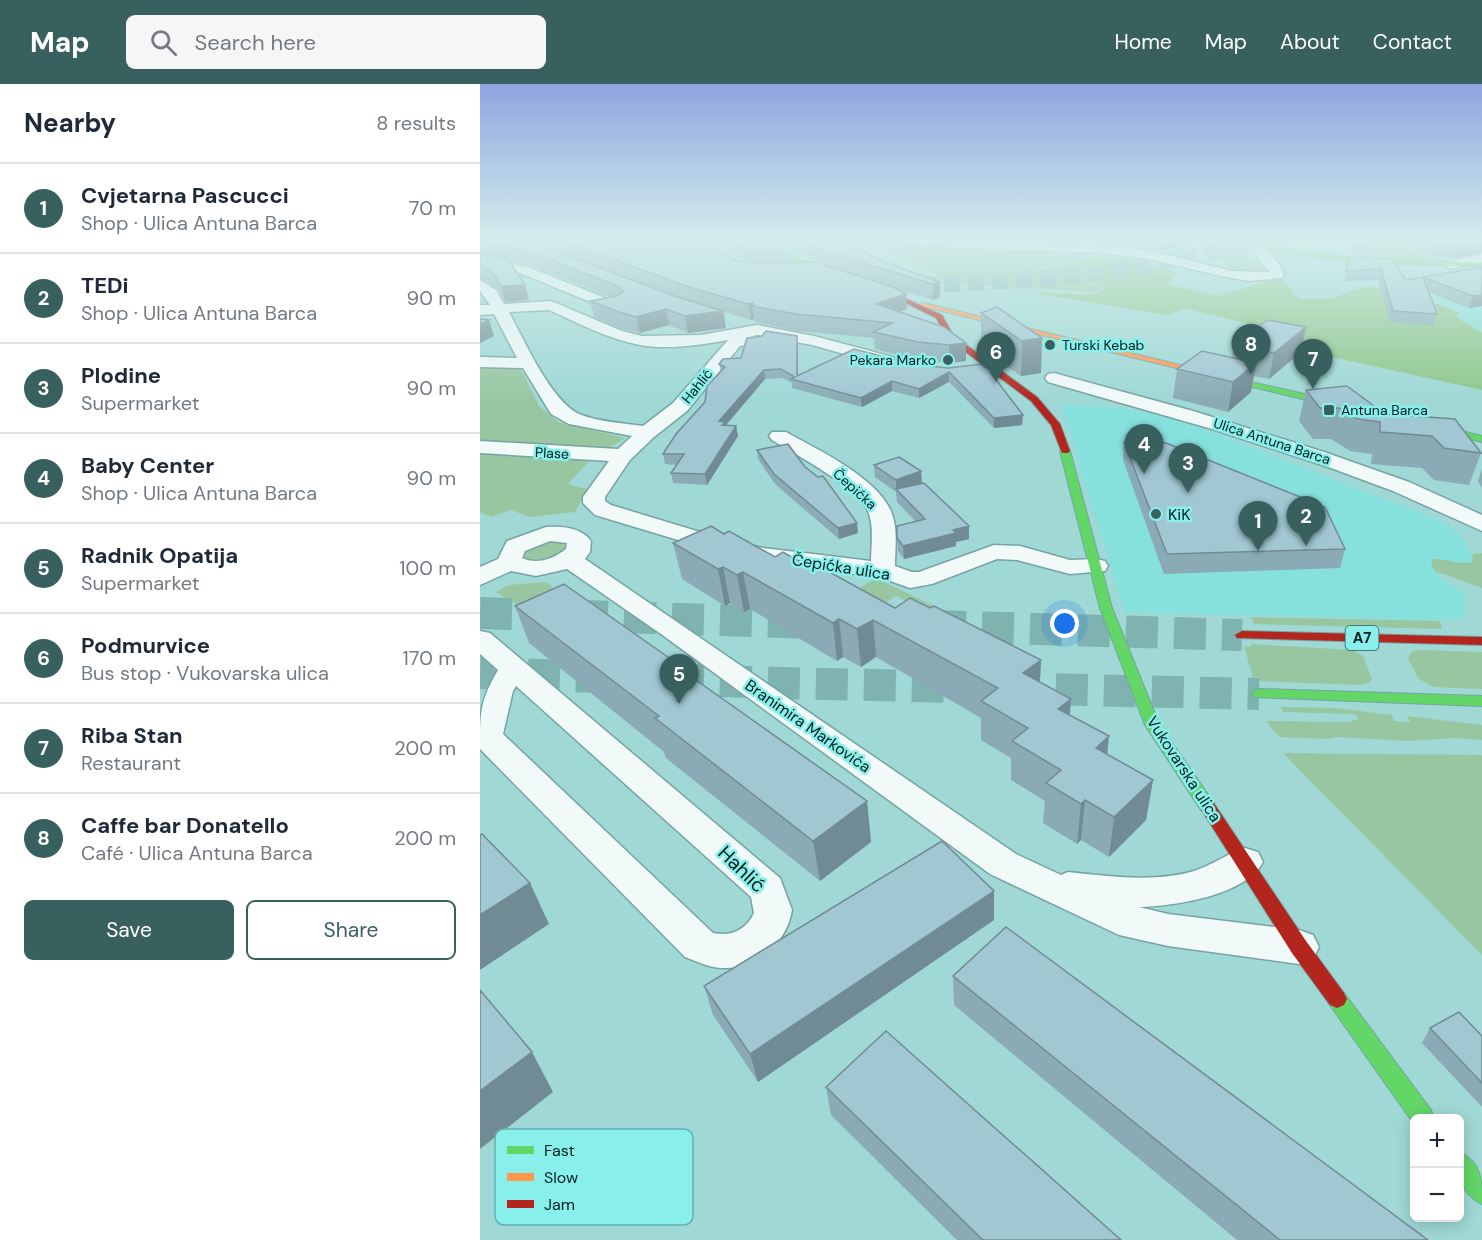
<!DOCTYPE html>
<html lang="en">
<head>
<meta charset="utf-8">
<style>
	:root { --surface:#fff; --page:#f6f6f7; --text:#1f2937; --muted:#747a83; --line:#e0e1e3; --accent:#38605e }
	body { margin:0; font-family:"DM Sans",sans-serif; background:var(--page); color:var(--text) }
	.controls { position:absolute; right:18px; bottom:18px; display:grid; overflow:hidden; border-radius:9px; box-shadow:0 3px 15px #0003 }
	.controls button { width:54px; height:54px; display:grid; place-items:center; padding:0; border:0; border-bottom:2px solid var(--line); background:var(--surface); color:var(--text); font:30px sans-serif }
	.you { position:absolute; left:585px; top:540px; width:21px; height:21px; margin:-15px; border:4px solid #fff; border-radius:50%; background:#1a73e8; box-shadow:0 0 0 9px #1a73e833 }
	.badge { display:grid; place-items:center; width:39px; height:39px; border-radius:50%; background:var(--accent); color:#fff; font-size:20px; font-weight:700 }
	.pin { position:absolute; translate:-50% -50px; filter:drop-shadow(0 2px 3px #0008) }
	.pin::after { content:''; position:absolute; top:32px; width:21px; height:18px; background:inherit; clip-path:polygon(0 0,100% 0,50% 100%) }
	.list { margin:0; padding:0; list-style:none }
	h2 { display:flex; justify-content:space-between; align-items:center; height:78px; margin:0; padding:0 24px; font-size:26px }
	h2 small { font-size:20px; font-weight:400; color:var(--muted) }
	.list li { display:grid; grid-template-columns:39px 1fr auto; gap:18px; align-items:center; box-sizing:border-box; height:90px; padding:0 24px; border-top:2px solid var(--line) }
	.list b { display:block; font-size:22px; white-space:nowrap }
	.list p { margin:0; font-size:20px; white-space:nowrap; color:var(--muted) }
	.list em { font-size:20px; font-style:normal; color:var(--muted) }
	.actions { display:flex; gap:12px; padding:18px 24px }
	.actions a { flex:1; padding:14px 0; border:2px solid var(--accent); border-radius:9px; text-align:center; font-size:21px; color:var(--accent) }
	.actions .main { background:var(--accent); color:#fff }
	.icon { flex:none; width:33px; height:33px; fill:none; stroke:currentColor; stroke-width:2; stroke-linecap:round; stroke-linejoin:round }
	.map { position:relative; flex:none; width:1002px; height:1156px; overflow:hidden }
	header { display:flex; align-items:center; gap:36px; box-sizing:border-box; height:84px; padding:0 30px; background:var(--accent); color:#fff }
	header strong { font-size:28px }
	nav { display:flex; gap:33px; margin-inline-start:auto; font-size:21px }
	.search { width:420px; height:54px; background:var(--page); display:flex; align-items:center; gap:15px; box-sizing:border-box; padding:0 21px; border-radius:9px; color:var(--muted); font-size:22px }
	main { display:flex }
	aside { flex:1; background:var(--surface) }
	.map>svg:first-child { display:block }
	.built { fill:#86e0dc }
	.green { fill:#98c6a1 }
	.forest { fill:#8dc689 }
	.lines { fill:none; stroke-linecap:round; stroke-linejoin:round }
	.primary-tunnel { stroke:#7fb3b0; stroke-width:16; stroke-dasharray:16 8; stroke-linecap:butt }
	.highway-tunnel { stroke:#7fb3b0; stroke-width:32; stroke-dasharray:32 16; stroke-linecap:butt }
	.street-casing { stroke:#75a4a2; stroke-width:3 }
	.fast-casing { stroke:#75a4a2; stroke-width:2 }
	.slow-casing { stroke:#75a4a2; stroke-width:2 }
	.jam-casing { stroke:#75a4a2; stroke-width:2 }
	.street { fill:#f1f9f9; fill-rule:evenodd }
	.fast { fill:#63d668; fill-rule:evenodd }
	.slow { fill:#ff974d; fill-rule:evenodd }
	.jam { fill:#b3261e; fill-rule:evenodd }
	.wall { fill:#8aabb5; fill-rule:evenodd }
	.shaded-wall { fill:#718b94 }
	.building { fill:#a1c7d3; stroke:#718b94; stroke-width:1.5 }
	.poi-dot { fill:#38605e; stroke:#88efeb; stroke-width:2 }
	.labels { text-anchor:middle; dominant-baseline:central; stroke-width:5; stroke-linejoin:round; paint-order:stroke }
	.far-poi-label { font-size:14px; fill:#001f1e; stroke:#88efeb; text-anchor:start }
	.far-street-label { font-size:14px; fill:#001f1e; stroke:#88efeb }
	.shield { fill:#88efeb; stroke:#295d5c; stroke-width:1.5 }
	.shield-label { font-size:15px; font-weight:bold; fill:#001f1e }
	.poi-label { font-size:16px; fill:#001f1e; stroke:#88efeb; text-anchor:start }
	.street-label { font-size:16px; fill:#001f1e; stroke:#88efeb }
	.near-street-label { font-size:20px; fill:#001f1e; stroke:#88efeb }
	.key { fill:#88efeb; stroke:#5fb1ae; stroke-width:1.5 }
	.key-label { font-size:16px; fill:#001f1e }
</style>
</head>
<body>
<header>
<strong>Map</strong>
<div class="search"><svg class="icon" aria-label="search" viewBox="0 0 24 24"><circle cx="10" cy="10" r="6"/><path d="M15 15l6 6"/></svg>Search here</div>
<nav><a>Home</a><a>Map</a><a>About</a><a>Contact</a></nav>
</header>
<main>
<aside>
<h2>Nearby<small>8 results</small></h2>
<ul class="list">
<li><span class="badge">1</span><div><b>Cvjetarna Pascucci</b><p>Shop · Ulica Antuna Barca</p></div><em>70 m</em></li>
<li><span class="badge">2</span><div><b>TEDi</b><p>Shop · Ulica Antuna Barca</p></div><em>90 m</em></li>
<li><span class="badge">3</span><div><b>Plodine</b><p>Supermarket</p></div><em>90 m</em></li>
<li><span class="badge">4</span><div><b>Baby Center</b><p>Shop · Ulica Antuna Barca</p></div><em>90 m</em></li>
<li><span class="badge">5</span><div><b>Radnik Opatija</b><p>Supermarket</p></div><em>100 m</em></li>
<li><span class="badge">6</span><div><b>Podmurvice</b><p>Bus stop · Vukovarska ulica</p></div><em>170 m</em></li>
<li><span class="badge">7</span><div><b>Riba Stan</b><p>Restaurant</p></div><em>200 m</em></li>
<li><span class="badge">8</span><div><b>Caffe bar Donatello</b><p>Café · Ulica Antuna Barca</p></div><em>200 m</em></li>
</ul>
<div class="actions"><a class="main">Save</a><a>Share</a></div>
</aside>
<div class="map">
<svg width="1002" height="1156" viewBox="0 0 1002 1156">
	<rect width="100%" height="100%" fill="#9fd8d5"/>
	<path class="built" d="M1002 192V247L978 232 983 228 927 204Z
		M581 320 650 325 675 330 723 345 957 435 978 448 992 470 993 478 976 479 959 475 951 480 959 494 985 510V534L946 536 645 528Z"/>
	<path class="green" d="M381 154 463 162 610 171 582 181 622 190 607 198 625 203 614 208 469 199 439 181 422 177 431 173 368 156Z
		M736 160 762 167 784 188 780 190 751 186 737 166 728 163Z
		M0 282 40 283 59 322 78 338 145 354 111 375 88 400 107 405 95 428 50 433 31 426 11 433 0 428Z
		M64 456 82 458 86 463C77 476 57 481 43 474L42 467Z
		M1002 469V504L955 487 951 480 953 475C967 474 979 482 993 478L992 470Z
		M396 494 462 526 449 535 428 518 416 512 406 518 378 505Z
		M63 498 70 500 72 503 57 533 16 508 29 501Z
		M771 533 960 537 962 545 774 540Z
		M771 560 872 566 883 572 892 595 889 599 881 601 779 597V593L773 594 764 562 771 563Z
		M938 566 1002 568V605L953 603 939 595 928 575 931 568Z
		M801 623 855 624 912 631 914 637 930 638 927 632 1002 641V656L975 654 928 657 857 653 848 655 799 653 786 637 869 638 878 635 876 630 803 628Z
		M803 669 1002 671V871Z"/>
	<path class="forest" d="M906 154 925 158 922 162 953 177 902 175 900 172 877 167 879 163 900 160Z
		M612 172 646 175 700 189 686 200 738 212 800 193 819 215H849L883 203 913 204 978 228 976 233 1002 249V306L784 258 797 247 704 224 688 231 560 210 562 208 611 211 626 204 612 198 625 191 586 181Z"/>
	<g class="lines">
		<path class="primary-tunnel" d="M416 201C488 200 559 197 631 187 687 180 742 166 797 154"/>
		<path class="highway-tunnel" d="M0 529 337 539
			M454 542 762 551
			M0 589 303 599 779 610"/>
		<g class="street-casing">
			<path id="street" d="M413 154 640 163 671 167 752 187 790 188 779 177 773 164 779 160 783 161C789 170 803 181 804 191L802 194 769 197C725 191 683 175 639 171 565 164 492 168 419 158Z
				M1002 170V178L971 185 964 181 966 178Z
				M0 174 48 183 140 220 142 223 140 226H130L40 189 0 182Z
				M0 196 16 206 24 220 71 217 142 247 162 252 221 251 277 241 334 252 413 273 416 277 413 281 407 282 332 261 277 251 273 252 283 253 285 256 283 259 260 262 207 327 174 353 150 376 125 413V417L131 421 243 455 283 464 391 477C391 462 394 444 389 430 381 405 315 370 292 356L289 352 292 348H306C337 365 400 395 412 430 418 446 415 466 415 482L432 488H439L514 461 540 462 590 476 616 475 625 477 628 482 625 487 590 490 537 476 517 475 452 500 430 504 399 493 283 478 238 468 115 431 103 419V413L129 377 0 369V357L138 365 152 352 89 340 71 330 43 284 0 283V273L37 274 14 230 0 231V221H10L0 207ZM69 226C98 239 128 255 160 261 186 266 222 261 248 256L193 319 163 342C143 339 118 338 99 330 71 317 44 256 29 228Z
				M574 289 713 327 844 368 929 398 1002 431V447L913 407 851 384 732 345 568 298 565 294 568 290Z
				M66 443C82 442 101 443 111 457L110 468 105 475 536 770 581 791 588 788C629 792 673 799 714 787 732 781 747 770 765 764L778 768 783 778C765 812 694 822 659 823L688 830 819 846 833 851 839 863 833 875 819 880 688 862 639 851 510 790 181 550 87 485 56 492 31 487 0 501V483L18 475 27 457ZM70 457 87 459 86 465C73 475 57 481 42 474L45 467Z
				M0 547 10 549 300 794 312 826C307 858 279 883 246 884 232 885 218 878 205 873L0 665C0 627 0 617 18 586L0 570ZM36 602 271 813 274 829C266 846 251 853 233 849L23 650 33 607Z"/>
		</g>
		<g class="fast-casing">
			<path id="fast" d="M280 154H287L319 175 366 195 361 196 315 177Z
				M730 154 867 173 1002 179V183L867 177 801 168Z
				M722 287 869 320 873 323 869 326 722 291Z
				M945 338 1002 352V358L942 343V339Z
				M585 364 590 367 632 524 679 640 733 718 735 722 733 726 727 728 721 726 665 641 620 524 580 367Z
				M779 605 1002 612V622L774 613 772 610 774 607Z
				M857 906 864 909 951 1026 954 1034H934V1040L850 921 847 915 850 909Z
				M980 1069C1002 1079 1002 1097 1002 1120 980 1110 978 1089 980 1069Z"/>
		</g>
		<g class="slow-casing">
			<path id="slow" d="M444 219 725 287 729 289 725 291 442 222 440 221Z"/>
		</g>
		<g class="jam-casing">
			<path id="jam" d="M422 213 462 231 473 251 557 313 580 340 590 367 588 369H582L571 341 551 317 467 254 456 234 420 216Z
				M762 547 1002 553V561L757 554 755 551Z
				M727 716 733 718 826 857 864 909 867 915 864 921 857 924 850 921 812 869 719 722 721 718Z"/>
		</g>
		<use href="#street" class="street"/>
		<use href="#fast" class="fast"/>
		<use href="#slow" class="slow"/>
		<use href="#jam" class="jam"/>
	</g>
	<path class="wall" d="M0 154H222L251 175 265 178 244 161 223 154H291L308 166 310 179 427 225 419 228 486 259V277L469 279 438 276 395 265 394 254 318 247 279 239 275 238 274 235 271 236 244 228 246 244 208 249 189 241 160 249 143 245 114 233 110 217 130 213 49 181 30 177 45 201 49 216 25 218 17 204 0 194ZM46 156 51 157 181 207Z
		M296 154H362L399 176 460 198V213L453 216 345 181Z
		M564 154H709V159L682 167 640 161 588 159Z
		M875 154H895L902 165 900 172 872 170 875 159Z
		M900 154H1002L975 174H959Z
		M870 172 926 196 1002 183V222L989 224 948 208 957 230 954 242 910 238 898 196 864 197Z
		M501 229 562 254 561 289 541 292 501 264Z
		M826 243 821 268 789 295 774 292 771 308 748 328 693 314 697 285 752 274 754 261Z
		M318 261V291L437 281 512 287V290L543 331 542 341 514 344 469 298 439 314 412 307 382 323 312 304V299L302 294 285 295 246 341 256 342 258 352 227 401 193 399 191 389 197 381 185 380 183 370 225 318 241 287 239 280Z
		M826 306 905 330 1001 369 989 401 954 396 942 384 891 380 892 370 870 367 851 355H833L819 337Z
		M644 358 865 465 860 484 684 490 643 376Z
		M277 366 325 383 338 393 378 449 359 455 295 400 278 375Z
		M394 381 442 399 489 455 476 458V462L424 475 418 467 417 454 436 438 417 418 416 408 395 393Z
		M1002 384V404L998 397Z
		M244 450 295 473 319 477 415 524H450L561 576 560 598 590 631 627 670 673 696 666 736 629 773 601 756 597 760 563 739 565 717 531 696V674L501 656V634L396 573 381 583 363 573 357 577 270 525 264 528 250 519 245 522 202 495 193 459Z
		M35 522 203 588 387 717 391 758 340 797 186 674 184 668 49 559Z
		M514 807V836L278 998 233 931 224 902Z
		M473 892 948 1156H757L474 921Z
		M950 944 1002 952V1023L942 959Z
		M346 1003 641 1156H477L351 1031Z"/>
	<path class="shaded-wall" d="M683 154H709V159L682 167Z
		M1002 159V169L975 174 978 164Z
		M460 198V213L453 216 452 200Z
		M45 201 49 216 25 218 21 202Z
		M426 210 427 225 397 236 396 220Z
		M1002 211V222L989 224 993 212Z
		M273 219 272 221 274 235 271 236 268 220Z
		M186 225 189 241 160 249 156 233Z
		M243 227 246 244 208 249 205 232Z
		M9 236 14 252 0 259V240Z
		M826 243 821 268 789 295 794 269Z
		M317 252 318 261V296L317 292Z
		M562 254 561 289 541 292 542 257Z
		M486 259V277L469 279V261Z
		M776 279 771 308 748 328 753 298Z
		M284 286 285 295 246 341 247 348 239 337Z
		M469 288V298L439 314V305Z
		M412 297V307L382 323 381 314Z
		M543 331 542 341 514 344V334Z
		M256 342 258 352 227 401 225 390Z
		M441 387 442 399 416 405V396Z
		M377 439 378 449 359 455 358 444Z
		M489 442V455L476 458V462L424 475 423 462 473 446Z
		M243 483 250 519 245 522 238 485Z
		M263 488 270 525 264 528 257 491Z
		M359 535 363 573 357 577 353 539Z
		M393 536 396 573 381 583 377 545Z
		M561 576 559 614 543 589Z
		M591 615 588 654 578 625Z
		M629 652 625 692 616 664Z
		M673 696 666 736 629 773 634 733Z
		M605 716 601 756 597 760 601 720Z
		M387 717 391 758 340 797 333 757Z
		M50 799 69 840 0 886V831Z
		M514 807V836L278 998 270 970Z
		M52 968 73 1008 0 1065V1007Z"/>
	<path class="building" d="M0 154H40L197 213 243 227 205 232 186 225 156 233 139 228 110 217 136 212 144 208 137 202 45 166 0 158Z
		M75 154H222L229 157 251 175 265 178 296 179 334 178 413 203 426 210 396 220 464 243 486 259 469 261 438 258 393 248 412 239 316 230 276 223 272 221 273 219 268 220 209 203Z
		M250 154H291L308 166H266Z
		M319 154H362L399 176 460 198 452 200 344 166Z
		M876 154H895L902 165 873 163 876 157Z
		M932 154H1002V159L978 164 962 163Z
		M0 170 28 175 45 201 21 202 13 189 0 182Z
		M870 172 912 175 926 196 1002 183V211L993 212 943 193 957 230 913 227 901 185 866 187Z
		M517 223 562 254 542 257 501 229Z
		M0 235 9 236 0 240Z
		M787 236 826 243 794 269 754 261Z
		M286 247 317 252V292L374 265 437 281 469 284 502 280 512 287 510 288 543 331 514 334 469 288 439 305 412 297 381 314 311 295 315 293 301 285 284 286 239 337 245 338 242 341 256 342 225 390 191 389 204 370H183L196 350 225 318 227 302 245 283 239 280 243 275 261 274 267 254 282 252Z
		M722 267 776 279 753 298 697 285Z
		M867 302 905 330 975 335 1001 369 964 364 952 352 900 348V338L878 335 859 324H840L826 306Z
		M644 358 686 359 845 423 865 465 687 470Z
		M308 360 325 383 338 393 343 392 377 439 358 444 294 390 277 366Z
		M419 373 441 387 416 396 394 381Z
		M444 399 489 442 473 446 476 449 423 462 417 454V442L445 435 416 405Z
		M231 442 244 450 249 447 295 473 303 468 319 477 324 474 415 524 430 514 450 524 454 522 561 576 543 589 591 615 578 625 629 652 616 664 673 696 634 733 605 716 601 720 566 699 581 686 532 657 548 644 501 617 518 604 393 536 377 545 359 535 353 539 263 488 257 491 243 483 238 485 193 459Z
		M84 500 202 583 199 584 387 717 333 757 175 634 179 632 35 522Z
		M2 750 50 799 0 831V751Z
		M462 757 514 807 270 970 224 902Z
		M526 843 948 1156H800L473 892Z
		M0 906 52 968 0 1007Z
		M979 928 1002 952V999L950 944Z
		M406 947 641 1156H503L346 1003Z"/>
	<linearGradient id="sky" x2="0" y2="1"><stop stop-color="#8ea5df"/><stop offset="0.49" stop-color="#d4edec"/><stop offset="1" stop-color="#d4edec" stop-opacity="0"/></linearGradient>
	<rect width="1002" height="316" fill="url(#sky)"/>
	<g class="poi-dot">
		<circle cx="570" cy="261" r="6"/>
		<circle cx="468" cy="276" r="6"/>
		<rect x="843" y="320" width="12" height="12" rx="3"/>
		<circle cx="676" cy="430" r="6"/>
	</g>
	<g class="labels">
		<g class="far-poi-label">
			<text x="582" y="261">Turski Kebab</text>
			<text x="456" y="276" text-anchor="end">Pekara Marko</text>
			<text x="861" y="326">Antuna Barca</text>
		</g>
		<g class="far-street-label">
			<text transform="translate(217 302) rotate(-51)">Hahlić</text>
			<text transform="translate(792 357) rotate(18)">Ulica Antuna Barca</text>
			<text transform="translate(72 369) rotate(3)">Plase</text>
			<text transform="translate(375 405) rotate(42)">Čepićka</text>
		</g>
		<rect class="shield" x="865.5" y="542" width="33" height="24" rx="4.5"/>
		<g class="shield-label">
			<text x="882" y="554">A7</text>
		</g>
		<g class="poi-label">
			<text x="688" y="430">KiK</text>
		</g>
		<g class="street-label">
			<text transform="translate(361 483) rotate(9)">Čepićka ulica</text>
			<text transform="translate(328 642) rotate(35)">Branimira Markovića</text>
			<text transform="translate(704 685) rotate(57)">Vukovarska ulica</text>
		</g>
		<g class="near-street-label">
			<text transform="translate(262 785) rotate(44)">Hahlić</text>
		</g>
	</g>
	<rect x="15" y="1045" width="198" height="96" rx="9" class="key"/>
	<rect x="27" y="1062" width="27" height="8" fill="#63d668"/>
	<rect x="27" y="1089" width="27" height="8" fill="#ff974d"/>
	<rect x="27" y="1116" width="27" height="8" fill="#b3261e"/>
	<g class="key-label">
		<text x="64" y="1072">Fast</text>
		<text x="64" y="1099">Slow</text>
		<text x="64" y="1126">Jam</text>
	</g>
</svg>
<div class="controls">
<button>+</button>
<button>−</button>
</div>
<div class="you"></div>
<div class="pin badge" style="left:778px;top:467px">1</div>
<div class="pin badge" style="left:826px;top:462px">2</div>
<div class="pin badge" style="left:708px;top:409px">3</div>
<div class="pin badge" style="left:664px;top:390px">4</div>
<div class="pin badge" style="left:199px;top:620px">5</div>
<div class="pin badge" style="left:516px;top:298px">6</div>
<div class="pin badge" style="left:833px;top:305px">7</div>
<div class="pin badge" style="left:771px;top:290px">8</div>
</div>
</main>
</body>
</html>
